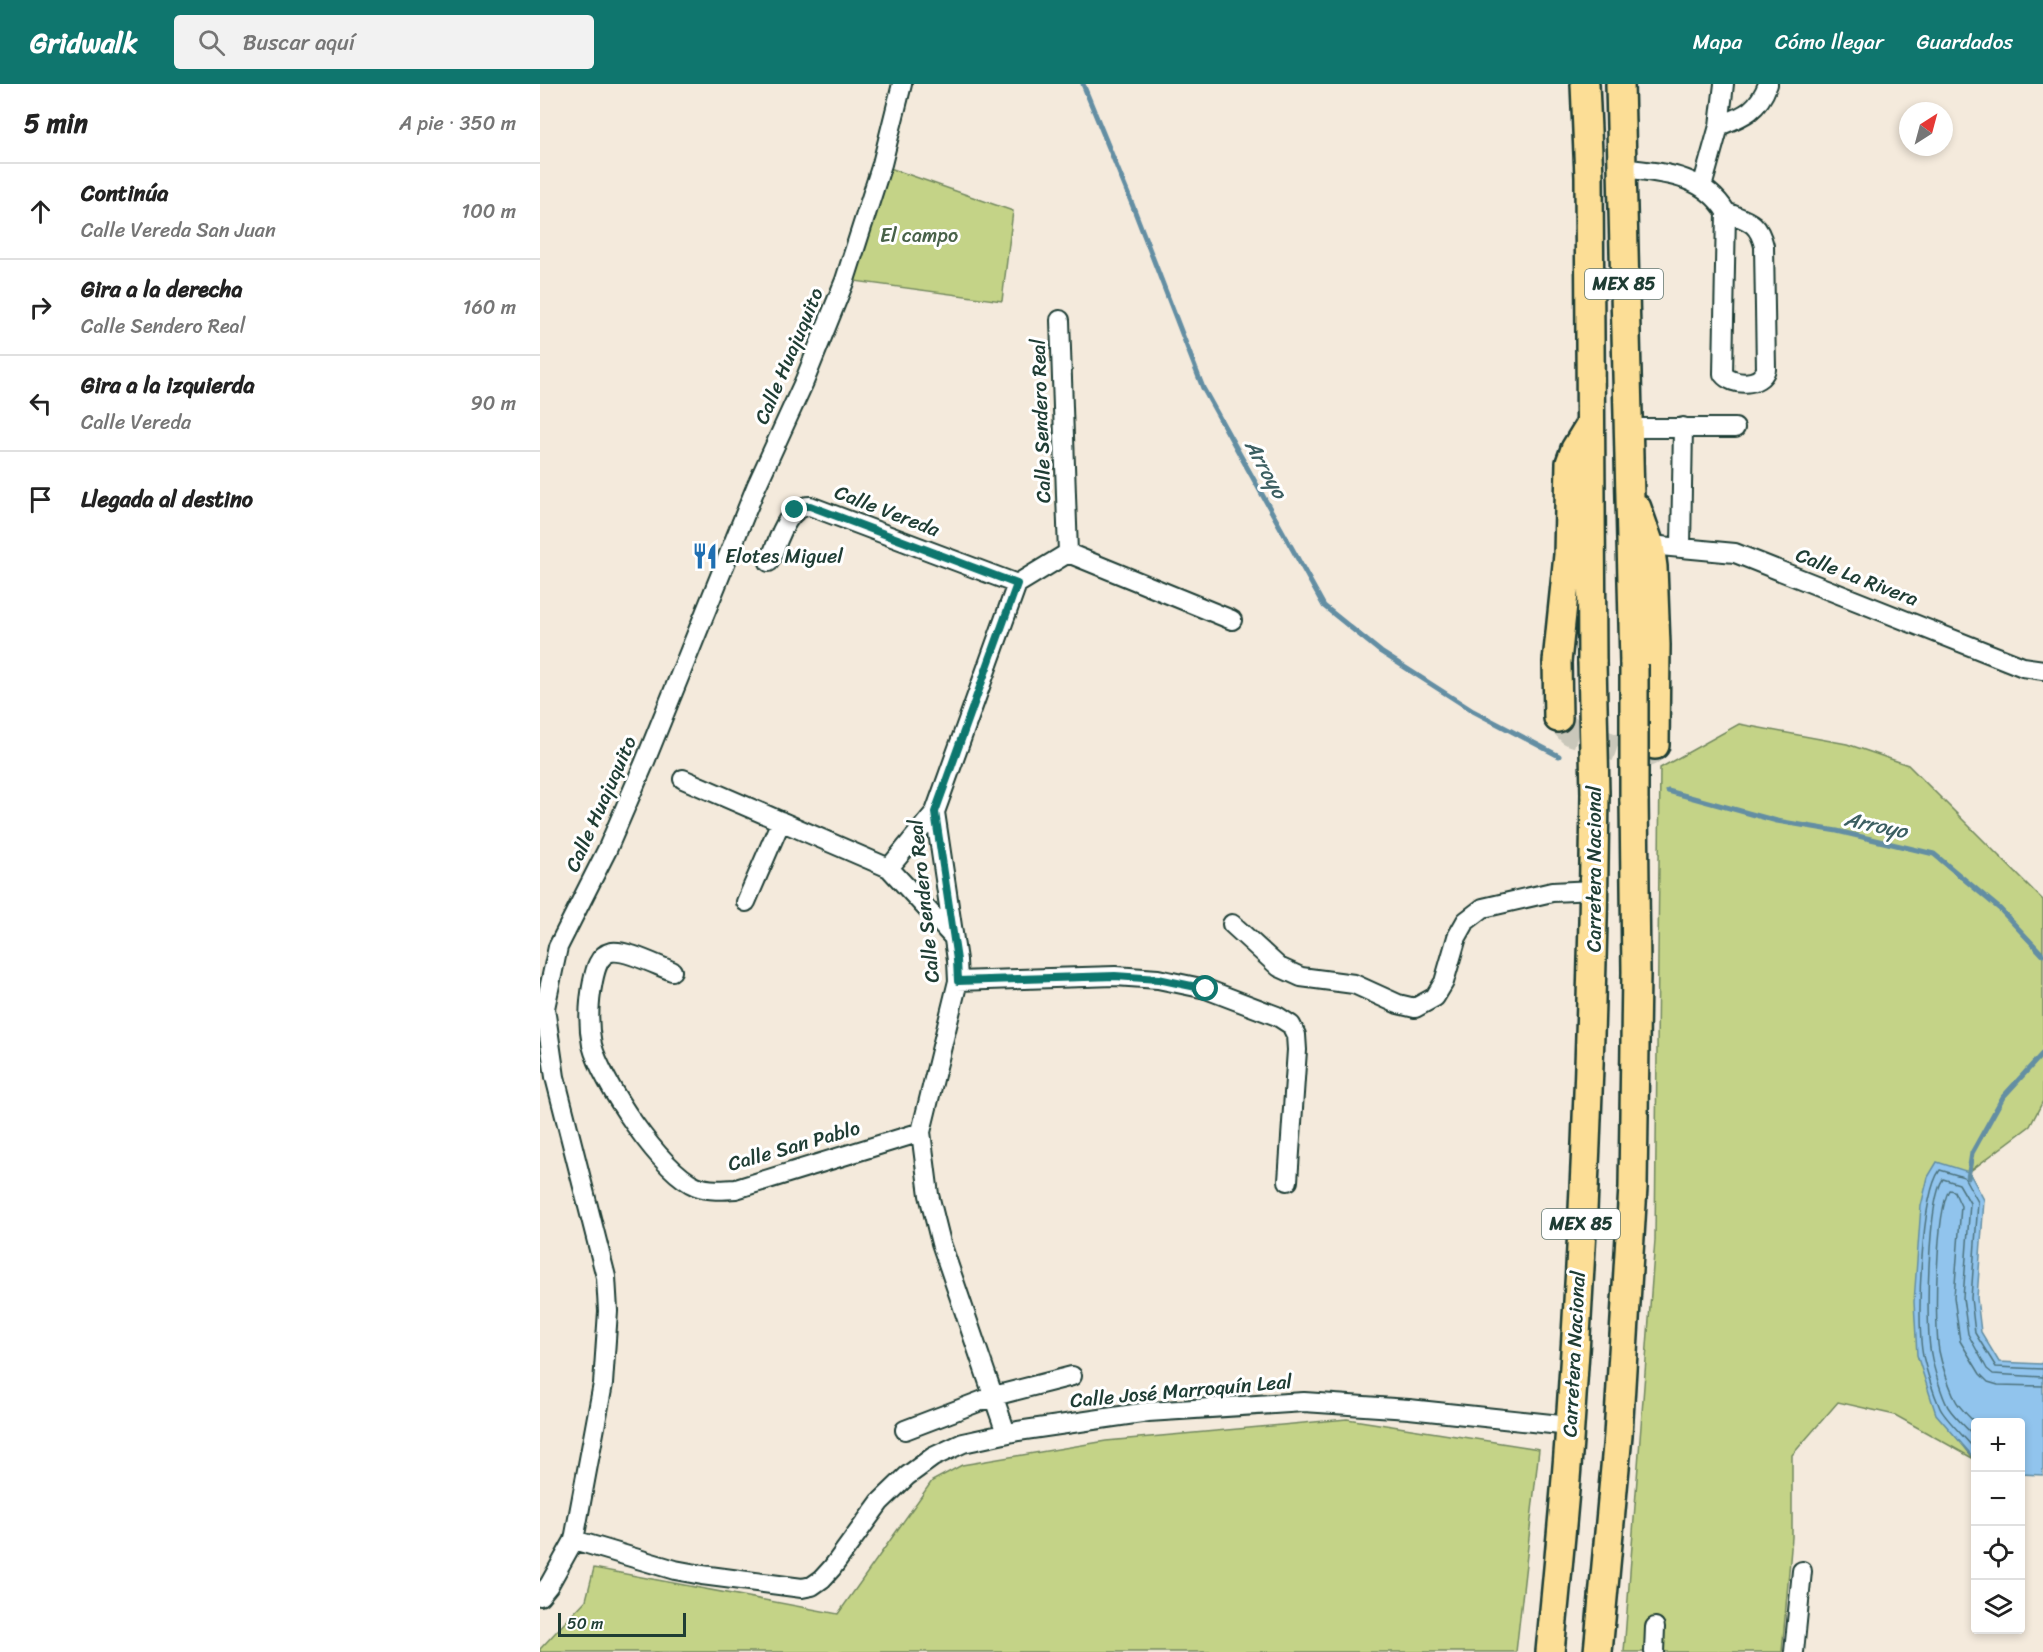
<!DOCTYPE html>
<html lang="es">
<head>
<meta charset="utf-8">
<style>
	:root { --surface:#fff; --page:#f2f2f2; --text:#222; --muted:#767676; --line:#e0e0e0; --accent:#0f766e }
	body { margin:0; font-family:Sriracha,sans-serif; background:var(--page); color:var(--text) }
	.controls { position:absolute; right:18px; bottom:18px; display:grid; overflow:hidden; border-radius:6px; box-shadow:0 3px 9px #0003 }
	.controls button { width:54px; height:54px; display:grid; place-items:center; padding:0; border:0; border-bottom:2px solid var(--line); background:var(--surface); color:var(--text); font:30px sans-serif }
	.compass { position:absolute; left:1359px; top:18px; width:54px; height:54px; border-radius:50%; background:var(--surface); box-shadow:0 3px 9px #0003; rotate:36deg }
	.scale { position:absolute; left:18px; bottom:15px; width:128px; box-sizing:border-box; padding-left:6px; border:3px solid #1f3d34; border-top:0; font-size:16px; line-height:21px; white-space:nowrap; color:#1f3d34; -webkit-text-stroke:4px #fff; paint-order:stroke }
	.stop { position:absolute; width:18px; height:18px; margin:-14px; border:4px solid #0f766e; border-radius:50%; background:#fff }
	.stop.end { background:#0f766e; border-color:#fff; box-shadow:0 2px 6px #0008 }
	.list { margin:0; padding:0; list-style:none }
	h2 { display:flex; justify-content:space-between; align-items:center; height:78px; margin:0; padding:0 24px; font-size:26px }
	h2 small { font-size:20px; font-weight:400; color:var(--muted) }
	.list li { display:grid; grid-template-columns:39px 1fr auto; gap:18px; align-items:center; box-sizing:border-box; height:96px; padding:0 24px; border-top:2px solid var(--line) }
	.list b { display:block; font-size:22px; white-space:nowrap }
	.list p { margin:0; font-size:20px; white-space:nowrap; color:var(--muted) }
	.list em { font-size:20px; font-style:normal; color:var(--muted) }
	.icon { flex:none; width:33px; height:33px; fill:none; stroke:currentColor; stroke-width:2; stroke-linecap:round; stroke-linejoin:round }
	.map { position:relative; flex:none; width:1503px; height:1568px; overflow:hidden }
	header { display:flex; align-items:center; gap:36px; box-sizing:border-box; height:84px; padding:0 30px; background:var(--accent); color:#fff }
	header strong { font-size:28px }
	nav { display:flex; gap:33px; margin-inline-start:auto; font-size:21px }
	.search { width:420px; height:54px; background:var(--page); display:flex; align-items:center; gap:15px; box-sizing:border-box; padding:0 21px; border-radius:6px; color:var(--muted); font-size:22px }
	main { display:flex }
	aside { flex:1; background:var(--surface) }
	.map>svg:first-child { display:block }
	.green { fill:#c4d387; stroke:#72885e; stroke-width:1.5 }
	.water { fill:#91c4ed; stroke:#638ea3; stroke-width:1.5 }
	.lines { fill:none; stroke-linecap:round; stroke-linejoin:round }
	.shore { stroke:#4d737e; stroke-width:1.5 }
	.stream { stroke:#638ea3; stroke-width:5 }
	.highway-tunnel { stroke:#c9c7ba; stroke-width:27; stroke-dasharray:27 14; stroke-linecap:butt }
	.minor-casing { stroke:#1f3d34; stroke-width:22 }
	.highway-casing { stroke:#1f3d34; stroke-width:32 }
	.minor { stroke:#fff; stroke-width:18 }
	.highway { stroke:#fcde96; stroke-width:27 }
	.highway-bridge-casing { stroke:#1f3d34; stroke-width:32; stroke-linecap:butt }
	.highway-bridge { stroke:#fcde96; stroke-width:27 }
	.route { stroke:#0f766e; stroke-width:8 }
	.labels { text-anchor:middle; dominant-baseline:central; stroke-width:6; stroke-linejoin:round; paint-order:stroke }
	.shield { fill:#fff; stroke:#627771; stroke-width:1.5 }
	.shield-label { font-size:18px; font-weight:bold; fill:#1f3d34 }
	.park-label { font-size:20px; fill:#486249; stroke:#fff }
	.street-label { font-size:20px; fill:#1f3d34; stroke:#fff }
	.poi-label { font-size:20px; fill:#1f3d34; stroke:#fff; text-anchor:start }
	.water-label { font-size:21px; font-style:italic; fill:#3c5f62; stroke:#fff }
</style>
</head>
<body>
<header>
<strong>Gridwalk</strong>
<div class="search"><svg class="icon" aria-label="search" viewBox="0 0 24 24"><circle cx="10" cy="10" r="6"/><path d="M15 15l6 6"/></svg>Buscar aquí</div>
<nav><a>Mapa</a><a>Cómo llegar</a><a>Guardados</a></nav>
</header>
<main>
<aside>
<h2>5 min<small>A pie · 350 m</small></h2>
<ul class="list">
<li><svg class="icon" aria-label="ahead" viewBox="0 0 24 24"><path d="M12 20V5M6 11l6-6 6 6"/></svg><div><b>Continúa</b><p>Calle Vereda San Juan</p></div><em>100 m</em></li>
<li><svg class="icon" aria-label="right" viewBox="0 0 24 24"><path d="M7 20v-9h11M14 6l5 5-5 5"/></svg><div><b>Gira a la derecha</b><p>Calle Sendero Real</p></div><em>160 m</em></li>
<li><svg class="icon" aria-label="left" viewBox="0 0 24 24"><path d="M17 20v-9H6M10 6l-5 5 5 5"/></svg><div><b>Gira a la izquierda</b><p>Calle Vereda</p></div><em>90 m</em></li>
<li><svg class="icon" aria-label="arrive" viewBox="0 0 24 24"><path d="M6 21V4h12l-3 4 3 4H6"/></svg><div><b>Llegada al destino</b></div></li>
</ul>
</aside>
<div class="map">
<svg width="1503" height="1568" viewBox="0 0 1503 1568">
	<rect width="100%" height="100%" fill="#f4eadc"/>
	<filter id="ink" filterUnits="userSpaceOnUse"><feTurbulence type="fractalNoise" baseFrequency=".0167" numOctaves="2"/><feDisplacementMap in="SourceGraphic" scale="12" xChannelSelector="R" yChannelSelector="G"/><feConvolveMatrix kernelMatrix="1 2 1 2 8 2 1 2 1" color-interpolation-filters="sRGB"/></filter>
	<g filter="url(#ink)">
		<path class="green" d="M344 82 473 127 462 217 307 196Z
			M1199 640 1307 660 1368 681 1503 816V1017L1490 1042 1429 1088 1417 1353 1434 1375 1355 1331 1298 1318 1252 1371V1453L1242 1568H1084L1115 1156 1120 684Z
			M807 1335 999 1365 976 1568H0V1565L46 1516 54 1484 298 1530 392 1397 422 1381 566 1357Z"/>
		<path class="water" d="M1397 1078 1429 1088 1444 1116 1437 1214 1441 1248 1459 1278 1501 1280 1503 1276V1391L1481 1390 1480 1338H1436L1435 1375 1396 1330 1377 1271 1374 1218 1381 1122 1388 1093Z"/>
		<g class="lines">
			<path class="shore" d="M1436 1340C1429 1332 1419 1324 1415 1315 1409 1301 1402 1282 1399 1267 1394 1239 1396 1129 1409 1106L1414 1107 1421 1122 1414 1213 1420 1257 1440 1290 1448 1298 1458 1301 1503 1302
				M1436 1354C1427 1344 1415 1334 1408 1323 1402 1313 1393 1282 1391 1270 1385 1242 1388 1116 1403 1095L1419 1100 1430 1119 1423 1214 1428 1250 1447 1285 1453 1290 1503 1293
				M1436 1367C1427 1355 1405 1335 1400 1324 1393 1308 1387 1289 1383 1272 1376 1239 1381 1111 1400 1086L1424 1093 1438 1118 1431 1214 1435 1249 1456 1283 1503 1285"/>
			<path class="stream" d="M543 0 592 120 663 304 784 522 841 568 933 627 1019 672
				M1128 707 1237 737 1297 747 1394 770 1460 825 1503 871
				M1428 1094 1432 1069 1463 1013 1503 969"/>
			<path class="highway-tunnel" d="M1018 634 1031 648 1085 667 1103 671 1110 668 1114 663"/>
			<g class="minor-casing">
				<path id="minor" d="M1179 42C1204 32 1218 27 1228 0
					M1082 84C1122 89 1163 90 1186 128L1183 290C1192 302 1221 303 1226 285L1224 162C1218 137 1208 137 1186 128
					M1162 103 1179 42 1184 0
					M1088 344H1195
					M1110 461 1195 469 1483 583 1503 586
					M1141 463 1143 343
					M528 469 692 536
					M229 478C238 459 246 422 270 422L477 500
					M143 695 349 784 412 852
					M349 784 395 728
					M206 818 241 737
					M692 840 739 883 761 893 814 900 858 920 875 924 895 913 904 898 917 853 926 837 943 824 1012 808 1054 806
					M132 887C118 882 85 865 71 868 58 871 55 887 53 897 49 917 48 941 52 961 61 997 121 1088 156 1102 169 1107 183 1106 196 1105L381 1048
					M418 897 575 892 618 895 666 905 737 932 751 941 756 951 757 966 748 1097
					M365 1346 454 1312 532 1292
					M466 1349 401 1159 389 1111 381 1048 418 897 417 876 395 728 477 500 528 469 520 236
					M34 1456 135 1486 162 1491 262 1504 272 1502 282 1495 292 1484 340 1418 367 1392 393 1373 423 1359 478 1347 608 1328 764 1318 869 1325 1030 1342
					M0 1512 9 1501 34 1456 63 1300 68 1227 66 1193 15 993 5 924 18 863 67 766 104 680 216 403 264 298 305 196 342 80 362 0
					M1114 1568 1115 1543
					M1254 1568 1262 1487"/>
			</g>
			<g class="highway-casing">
				<path id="highway" d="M1045 0 1049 93 1052 578
					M1080 0 1094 580
					M1097 424 1110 461 1113 483 1116 561 1115 661
					M1018 634 1017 578 1028 471 1030 379 1035 365 1049 342
					M1010 1568C1017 1493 1025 1417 1030 1342 1045 1132 1053 920 1055 710
					M1058 1568 1078 1351 1093 1103 1096 888 1094 715"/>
			</g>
			<use href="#minor" class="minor"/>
			<use href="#highway" class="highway"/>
			<g class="highway-bridge-casing">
				<path id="highway-bridge" d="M1052 578 1055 710
					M1094 715V580"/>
			</g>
			<use href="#highway-bridge" class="highway-bridge"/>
		</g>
	</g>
	<g class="lines" filter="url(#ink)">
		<path class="route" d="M255 426 263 422H270L477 500 395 728 417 876 418 897 575 892 618 895 666 905"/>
	</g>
	<defs>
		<g id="restaurant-bare" transform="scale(2.07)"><path d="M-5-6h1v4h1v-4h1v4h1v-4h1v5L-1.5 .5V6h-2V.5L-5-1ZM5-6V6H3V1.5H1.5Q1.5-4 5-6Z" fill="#1f6fb2" stroke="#fff" stroke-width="2.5" paint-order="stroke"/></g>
	</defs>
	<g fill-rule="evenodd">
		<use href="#restaurant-bare" x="165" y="472"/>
	</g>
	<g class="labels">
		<g class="shield">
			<rect x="1045" y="185" width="78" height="30" rx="4.5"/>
			<rect x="1002" y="1125" width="78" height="30" rx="4.5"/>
		</g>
		<g class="shield-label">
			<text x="1084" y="200">MEX 85</text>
			<text x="1041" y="1140">MEX 85</text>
		</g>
		<g class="park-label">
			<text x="379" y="151">El campo</text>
		</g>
		<g class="street-label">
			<text transform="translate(249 272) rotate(-67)">Calle Huajuquito</text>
			<text transform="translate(501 337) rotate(-92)">Calle Sendero Real</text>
			<text transform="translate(347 427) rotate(21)">Calle Vereda</text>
			<text transform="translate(1317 493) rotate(21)">Calle La Rivera</text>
			<text transform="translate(61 720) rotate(-66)">Calle Huajuquito</text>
			<text transform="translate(1054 785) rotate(-90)">Carretera Nacional</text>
			<text transform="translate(384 817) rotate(-96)">Calle Sendero Real</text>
			<text transform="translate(254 1062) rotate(-16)">Calle San Pablo</text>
			<text transform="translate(1034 1270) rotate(-87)">Carretera Nacional</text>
			<text transform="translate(641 1307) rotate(-5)">Calle José Marroquín Leal</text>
		</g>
		<g class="poi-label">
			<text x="185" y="472">Elotes Miguel</text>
		</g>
		<g class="water-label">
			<text transform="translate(726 385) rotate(61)">Arroyo</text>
			<text transform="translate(1336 741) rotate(12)">Arroyo</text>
		</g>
	</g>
</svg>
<div class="controls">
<button>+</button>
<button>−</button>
<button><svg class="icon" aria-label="locate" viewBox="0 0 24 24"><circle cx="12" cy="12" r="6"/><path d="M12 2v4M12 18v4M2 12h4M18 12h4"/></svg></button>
<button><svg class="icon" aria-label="layers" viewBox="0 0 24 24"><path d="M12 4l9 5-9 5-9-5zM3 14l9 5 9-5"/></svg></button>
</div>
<svg class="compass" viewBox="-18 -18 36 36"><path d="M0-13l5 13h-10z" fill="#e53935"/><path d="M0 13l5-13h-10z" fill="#767676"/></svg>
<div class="scale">50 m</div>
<div class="stop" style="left:666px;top:905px"></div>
<div class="stop end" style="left:255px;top:426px"></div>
</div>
</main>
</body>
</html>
